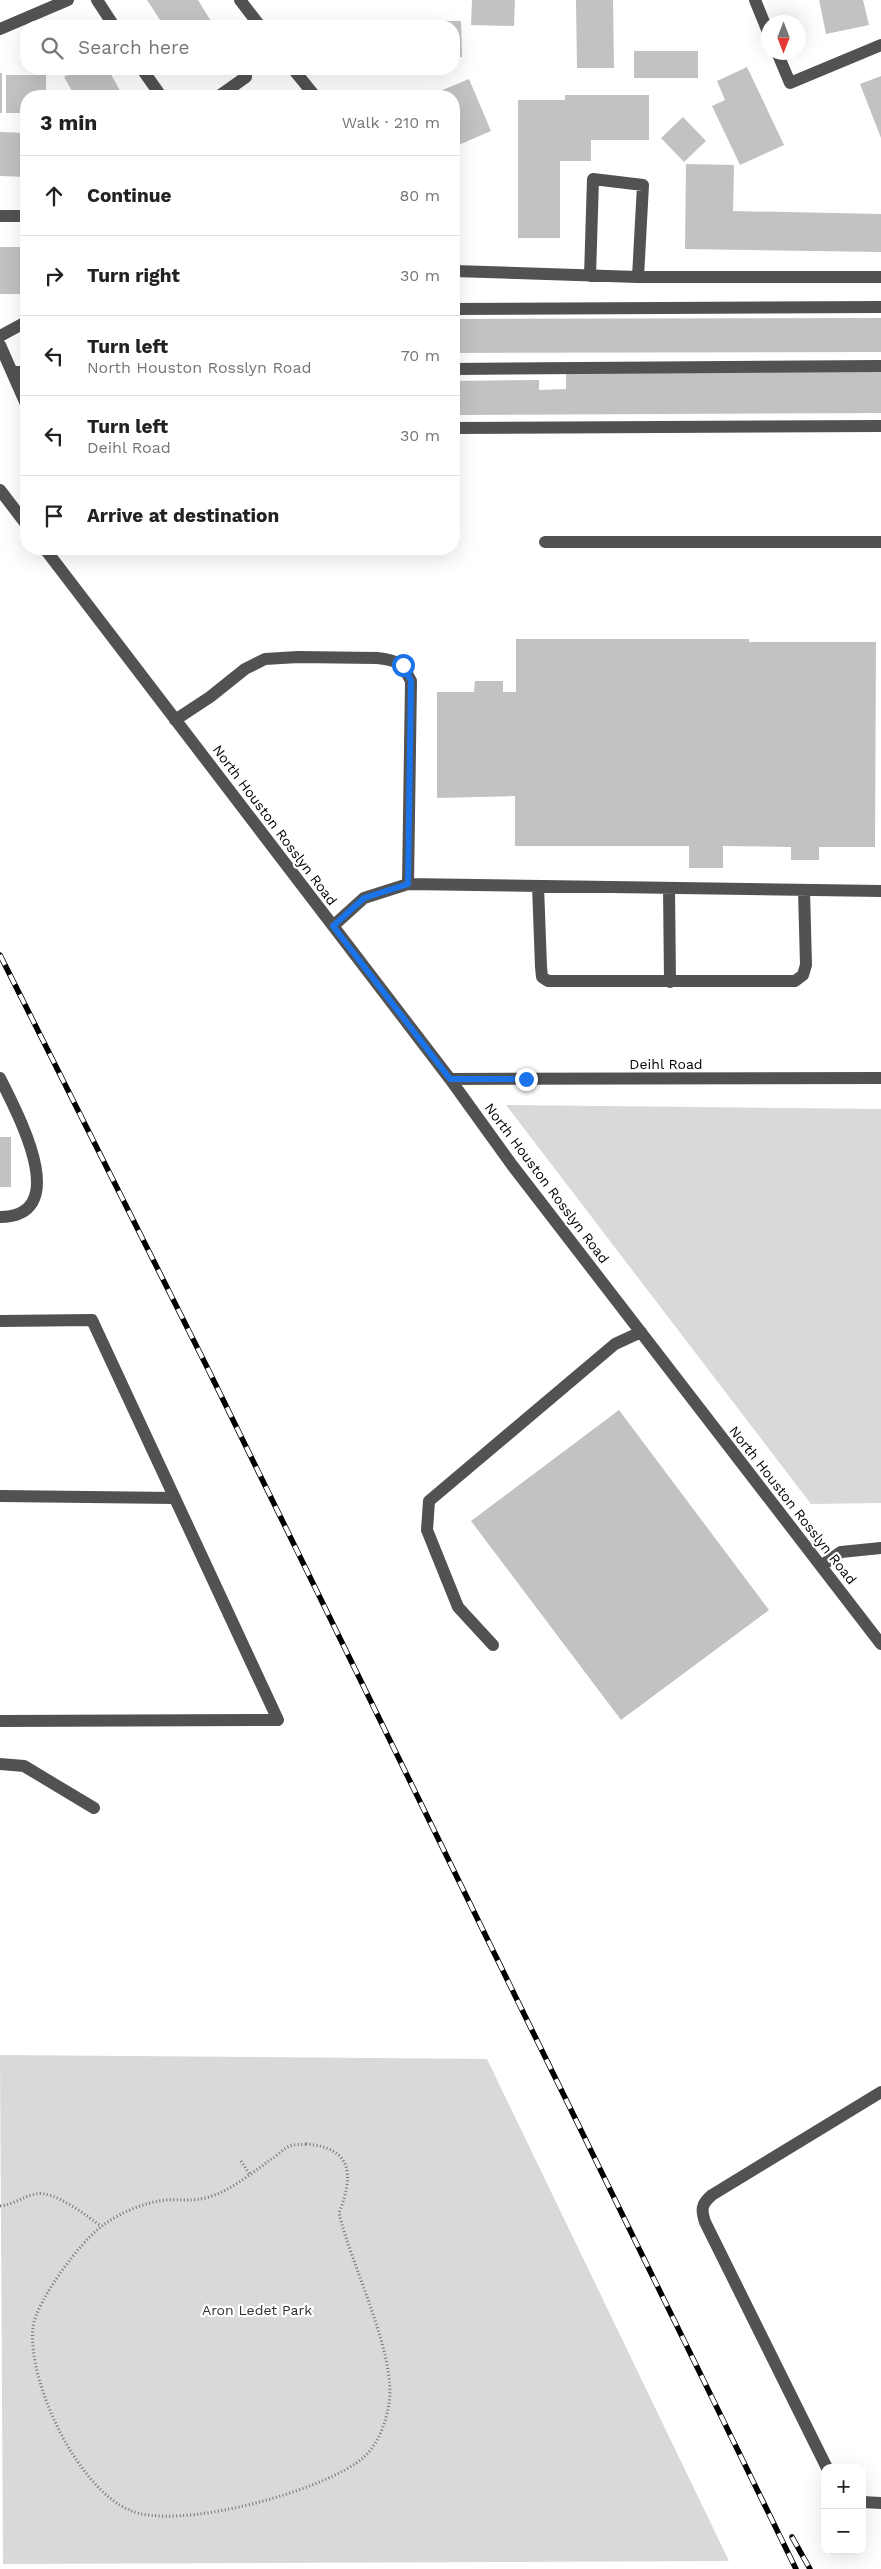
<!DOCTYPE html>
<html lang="en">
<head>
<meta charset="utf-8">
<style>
	:root { --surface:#fff; --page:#f6f6f6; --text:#222; --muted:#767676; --line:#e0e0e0 }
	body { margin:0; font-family:"Work Sans",sans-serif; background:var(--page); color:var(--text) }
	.controls { position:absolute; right:15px; bottom:15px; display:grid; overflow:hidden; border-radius:10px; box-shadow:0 5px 20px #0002 }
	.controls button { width:45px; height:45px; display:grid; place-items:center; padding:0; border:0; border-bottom:1px solid var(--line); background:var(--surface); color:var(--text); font:25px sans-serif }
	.compass { position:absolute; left:761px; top:15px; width:45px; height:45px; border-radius:50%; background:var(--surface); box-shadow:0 5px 20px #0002; rotate:180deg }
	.stop { position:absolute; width:15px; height:15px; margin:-11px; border:4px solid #1a73e8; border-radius:50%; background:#fff }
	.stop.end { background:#1a73e8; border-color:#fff; box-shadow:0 1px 5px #0008 }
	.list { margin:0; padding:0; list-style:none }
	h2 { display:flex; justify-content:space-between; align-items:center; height:65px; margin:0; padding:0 20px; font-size:21px }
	h2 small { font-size:16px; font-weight:400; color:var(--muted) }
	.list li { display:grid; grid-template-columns:32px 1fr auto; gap:15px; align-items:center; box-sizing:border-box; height:80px; padding:0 20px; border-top:1px solid var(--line) }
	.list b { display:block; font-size:19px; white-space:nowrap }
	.list p { margin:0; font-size:16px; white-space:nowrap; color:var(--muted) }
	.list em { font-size:16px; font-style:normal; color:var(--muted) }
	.icon { flex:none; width:28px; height:28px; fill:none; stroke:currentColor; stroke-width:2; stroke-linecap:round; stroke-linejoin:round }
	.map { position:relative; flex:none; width:881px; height:2569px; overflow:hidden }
	.search { position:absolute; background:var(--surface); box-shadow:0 5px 20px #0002; left:20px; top:20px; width:440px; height:55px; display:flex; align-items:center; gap:12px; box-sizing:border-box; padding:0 18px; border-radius:20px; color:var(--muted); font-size:19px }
	.panel { position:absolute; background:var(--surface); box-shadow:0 5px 20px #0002; left:20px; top:90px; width:440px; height:465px; border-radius:20px }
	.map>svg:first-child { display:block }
	.green { fill:#d9d9d9 }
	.building { fill:#c2c2c2 }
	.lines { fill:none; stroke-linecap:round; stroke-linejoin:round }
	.path { stroke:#747474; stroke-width:3; stroke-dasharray:1 2.5; stroke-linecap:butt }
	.minor { stroke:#525252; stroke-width:12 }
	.rail-casing { stroke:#000; stroke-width:5.5 }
	.rail { stroke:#fff; stroke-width:4; stroke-dasharray:11; stroke-linecap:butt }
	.route { stroke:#1a73e8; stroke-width:6 }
	.labels { text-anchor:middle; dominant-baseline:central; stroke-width:4.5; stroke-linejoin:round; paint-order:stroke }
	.street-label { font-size:14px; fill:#000; stroke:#fff }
	.park-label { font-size:14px; fill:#303030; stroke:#fff }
</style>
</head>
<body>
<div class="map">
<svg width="881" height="2569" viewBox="0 0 881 2569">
	<rect width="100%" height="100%" fill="#fff"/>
	<path class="green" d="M506 1105 881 1109V1503L811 1504Z
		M0 2055 487 2059 729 2561 3 2564Z"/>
	<path class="building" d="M147 0H198L214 26H164Z
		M472 0H515L514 26 471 25Z
		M576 0H613L614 68H577Z
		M819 0H863L869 25 826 34Z
		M461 21 462 57H454V26H313V22Z
		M634 51H698V78H634Z
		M747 67 784 145 740 165 712 106 725 100 717 81Z
		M55 69H69L60 75Z
		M78 69H108L123 96H75L64 77Z
		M190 69H205L194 75Z
		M0 73H2V113H0Z
		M6 75H46V96H26V113H6Z
		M881 76V138L860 84Z
		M469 79 491 131 454 147V96H428Z
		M565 95H649V140H591V161H560V238H518V100H565Z
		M683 117 706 141 684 162 661 138Z
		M0 132 26 133V177L0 176Z
		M686 164 734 165 733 211 881 214V252L685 249Z
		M0 247H26V294H0Z
		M881 318V352L454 353V319Z
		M881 369V413L454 415V381L539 380V390L566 389V372Z
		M516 639H749V642H876L875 847H819V860H791V847L723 846V868H689V846H515V796L437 798V692H474L475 681H503V692H516Z
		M0 1137H11V1187H0Z
		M619 1410 769 1610 621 1720 471 1521Z"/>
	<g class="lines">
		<path class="path" d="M306 2144C353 2148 354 2175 339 2213 351 2265 397 2355 389 2404 386 2423 378 2444 364 2457 326 2491 176 2532 129 2510 77 2487 27 2382 33 2327 37 2300 80 2242 102 2226 119 2213 145 2202 166 2200 181 2199 194 2202 209 2197 232 2190 253 2172 273 2158 278 2155 284 2148 290 2146 295 2144 302 2145 306 2144Z
			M241 2161 250 2175
			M0 2206C16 2204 23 2196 36 2194 54 2190 87 2216 101 2226"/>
		<path class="minor" d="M97 0 114 26
			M240 0 260 26
			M755 0 768 32
			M0 29 68 0
			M777 52 790 83 881 45
			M142 69 161 96
			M293 69 315 96
			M219 96 246 77
			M0 216H26
			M454 271 638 277H881
			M590 276 593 179 643 185 638 277
			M454 309 881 307
			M0 336 26 322
			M0 345 26 404
			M454 369 881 366
			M12 372H26
			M454 428 881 426
			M0 490 26 524
			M545 542H881
			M45 549 450 1079 512 1165 881 1644
			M175 720 210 697 245 669 265 659 298 657 377 658C397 660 402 663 411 681L408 884 364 898 333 926
			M408 884 881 891
			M538 886 541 967 542 977 548 981H795L803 975 806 965 804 890
			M669 888 670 982
			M0 1078C17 1113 74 1216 0 1217
			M450 1079 881 1078
			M0 1321 92 1320 278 1720 0 1721
			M0 1496 175 1498
			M821 1566 841 1552 881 1548
			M493 1645 458 1607 427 1530 429 1501 615 1344 641 1332
			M0 1764 24 1766 94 1808
			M827 2468 705 2222C701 2210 701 2204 712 2195L881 2092
			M862 2502 881 2503"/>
		<g class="rail-casing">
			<path id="rail" d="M0 955 208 1369 796 2569
				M792 2537 810 2569"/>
		</g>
		<use href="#rail" class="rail"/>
	</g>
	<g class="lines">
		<path class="route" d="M403 665 411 681 408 884 364 898 333 926 450 1079H526"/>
	</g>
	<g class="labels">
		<g class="street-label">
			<text transform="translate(275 825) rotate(53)">North Houston Rosslyn Road</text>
			<text x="666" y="1064">Deihl Road</text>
			<text transform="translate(547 1183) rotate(53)">North Houston Rosslyn Road</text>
			<text transform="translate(793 1505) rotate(52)">North Houston Rosslyn Road</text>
		</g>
		<g class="park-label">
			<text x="257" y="2310">Aron Ledet Park</text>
		</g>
	</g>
</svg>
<div class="controls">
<button>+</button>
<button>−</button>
</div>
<svg class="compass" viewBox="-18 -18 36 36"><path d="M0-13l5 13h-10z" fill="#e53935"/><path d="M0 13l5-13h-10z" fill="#767676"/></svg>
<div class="stop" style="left:403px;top:665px"></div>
<div class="stop end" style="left:526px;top:1079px"></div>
<div class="search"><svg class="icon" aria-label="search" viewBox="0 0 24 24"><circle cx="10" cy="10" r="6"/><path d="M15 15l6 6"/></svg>Search here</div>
<section class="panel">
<h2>3 min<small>Walk · 210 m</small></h2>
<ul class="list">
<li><svg class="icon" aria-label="ahead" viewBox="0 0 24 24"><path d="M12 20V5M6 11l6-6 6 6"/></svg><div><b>Continue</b></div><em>80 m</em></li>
<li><svg class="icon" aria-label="right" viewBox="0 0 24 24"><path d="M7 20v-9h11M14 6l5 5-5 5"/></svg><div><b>Turn right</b></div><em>30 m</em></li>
<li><svg class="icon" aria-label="left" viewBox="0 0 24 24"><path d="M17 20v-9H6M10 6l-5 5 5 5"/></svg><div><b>Turn left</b><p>North Houston Rosslyn Road</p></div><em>70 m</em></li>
<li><svg class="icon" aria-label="left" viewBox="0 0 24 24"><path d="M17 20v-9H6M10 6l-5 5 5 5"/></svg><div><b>Turn left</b><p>Deihl Road</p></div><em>30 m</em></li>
<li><svg class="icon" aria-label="arrive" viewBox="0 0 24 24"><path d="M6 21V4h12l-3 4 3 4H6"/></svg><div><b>Arrive at destination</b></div></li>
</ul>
</section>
</div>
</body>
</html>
